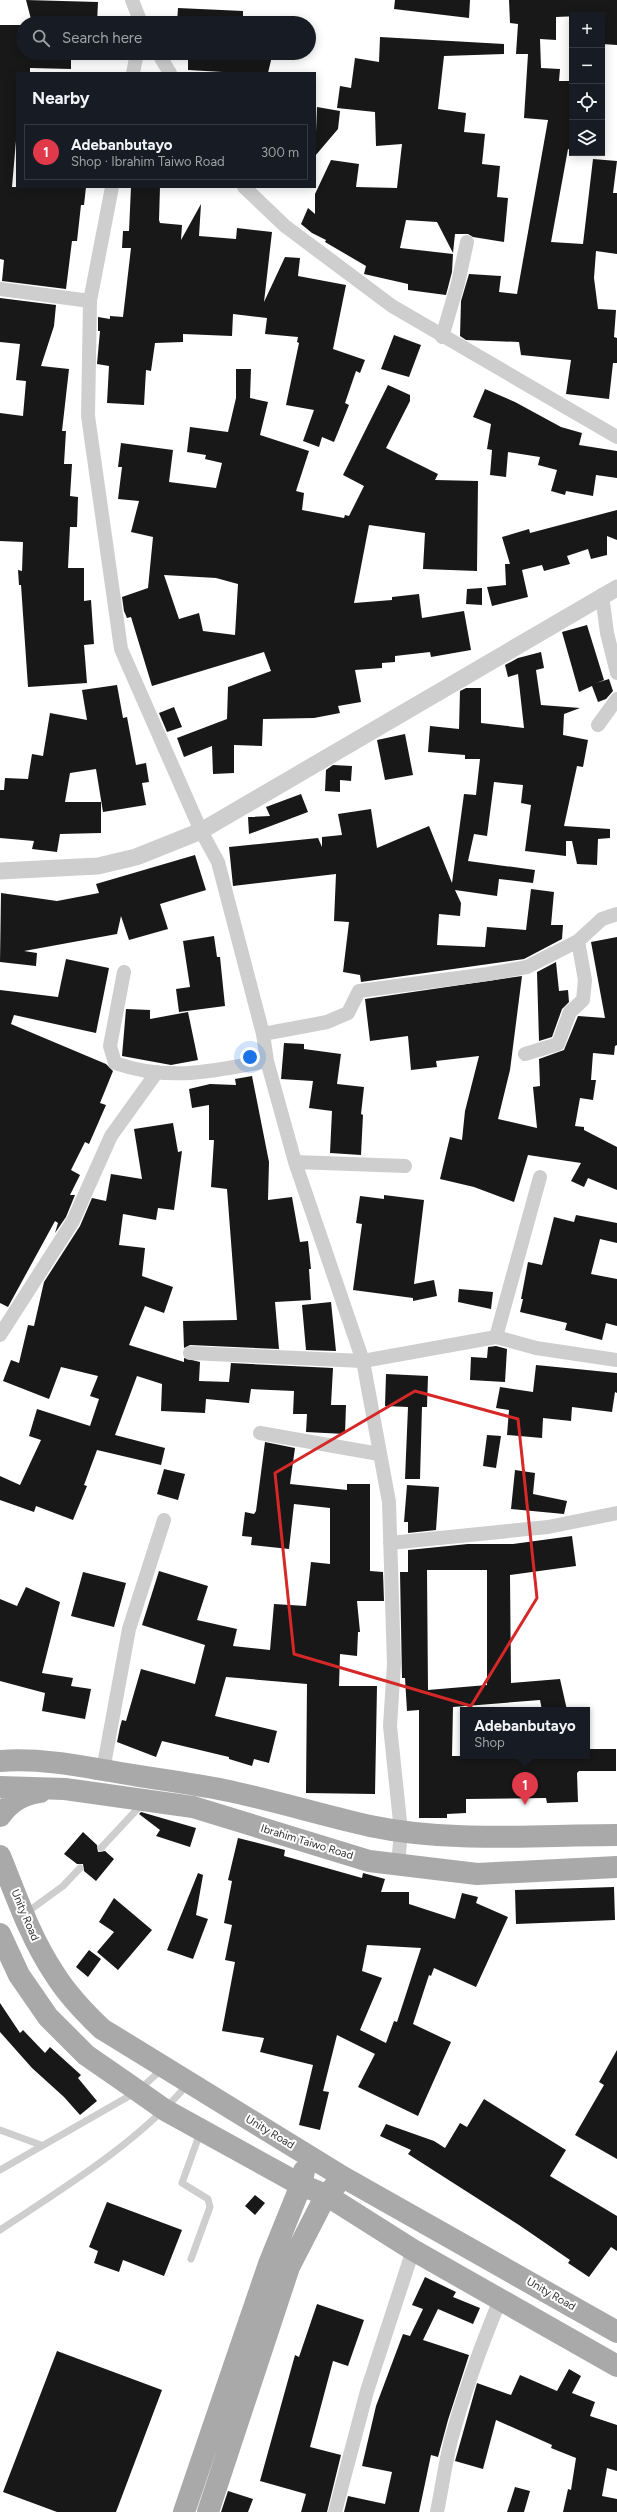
<!DOCTYPE html>
<html lang="en">
<head>
<meta charset="utf-8">
<style>
	:root { --surface:#171b24; --page:#20242c; --text:#f1f3f6; --muted:#9ea1a6; --line:#363941; --accent:#e03a4a }
	body { margin:0; font-family:Figtree,sans-serif; background:var(--page); color:var(--text) }
	.controls { position:absolute; right:12px; top:12px; display:grid; overflow:hidden; border-radius:0px; box-shadow:0 2px 10px #0003 }
	.controls button { width:36px; height:36px; display:grid; place-items:center; padding:0; border:0; border-bottom:1px solid var(--line); background:var(--surface); color:var(--text); font:20px sans-serif }
	.you { position:absolute; left:250px; top:1057px; width:14px; height:14px; margin:-10px; border:3px solid #fff; border-radius:50%; background:#1a73e8; box-shadow:0 0 0 6px #1a73e833 }
	.badge { display:grid; place-items:center; width:26px; height:26px; border-radius:50%; background:var(--accent); color:#fff; font-size:13px; font-weight:700 }
	.pin { position:absolute; translate:-50% -33px; filter:drop-shadow(0 1px 2px #0008) }
	.pin::after { content:''; position:absolute; top:21px; width:14px; height:12px; background:inherit; clip-path:polygon(0 0,100% 0,50% 100%) }
	.popup { position:absolute; left:460px; top:1707px; width:130px; height:52px; box-sizing:border-box; display:grid; place-content:center; border-radius:0px; background:var(--surface); filter:drop-shadow(0 1px 3px #0005); font-size:13px; white-space:nowrap; color:var(--muted) }
	.popup b { font-size:15px; color:var(--text) }
	.popup::after { content:''; position:absolute; left:50%; top:100%; margin-left:-8px; border:8px solid transparent; border-top-color:var(--surface) }
	.list { margin:0; padding:0; list-style:none }
	h2 { display:flex; justify-content:space-between; align-items:center; height:52px; margin:0; padding:0 16px; font-size:17px }
	h2 small { font-size:13px; font-weight:400; color:var(--muted) }
	.list li { display:grid; grid-template-columns:26px 1fr auto; gap:12px; align-items:center; box-sizing:border-box; height:56px; margin:0 8px 8px; padding:0 8px; border:1px solid var(--line); border-radius:0px }
	.list b { display:block; font-size:15px; white-space:nowrap }
	.list p { margin:0; font-size:13px; white-space:nowrap; color:var(--muted) }
	.list em { font-size:13px; font-style:normal; color:var(--muted) }
	.icon { flex:none; width:22px; height:22px; fill:none; stroke:currentColor; stroke-width:2; stroke-linecap:round; stroke-linejoin:round }
	.map { position:relative; flex:none; width:617px; height:2512px; overflow:hidden }
	.search { position:absolute; background:var(--surface); box-shadow:0 2px 10px #0003; left:16px; top:16px; width:300px; height:44px; display:flex; align-items:center; gap:10px; box-sizing:border-box; padding:0 14px; border-radius:22px; color:var(--muted); font-size:15px }
	.panel { position:absolute; background:var(--surface); box-shadow:0 2px 10px #0003; left:16px; top:72px; width:300px; height:116px; border-radius:0px }
	.map>svg:first-child { display:block }
	.building { fill:#181818; fill-rule:evenodd }
	.lines { fill:none; stroke-linecap:round; stroke-linejoin:round }
	.service { stroke:#cecece; stroke-width:7 }
	.minor { stroke:#cecece; stroke-width:14 }
	.tertiary { stroke:#cecece; stroke-width:17 }
	.primary { stroke:#a9a9a9; stroke-width:22 }
	.marked { fill:none; stroke:#d62828; stroke-width:3; stroke-linejoin:round }
	.labels { text-anchor:middle; dominant-baseline:central; stroke-width:4; stroke-linejoin:round; paint-order:stroke }
	.street-label { font-size:11px; fill:#313131; stroke:#fff }
</style>
</head>
<body>
<div class="map">
<svg width="617" height="2512" viewBox="0 0 617 2512">
	<rect width="100%" height="100%" fill="#fff"/>
	<path class="building" d="M26 0 98 2 97 23H32Z
		M395 0H470L469 18 394 9Z
		M509 0H617V45L602 44V15L556 17V40L540 39 541 68 560 69 559 81H572V150L568 149 551 242 583 244 593 159 617 161 613 193H617V254L596 251 594 278 598 309 616 310 614 337 617 338V363H613L609 399 566 394 571 360 521 355 519 342 466 340 460 336 461 301 469 274 501 276 499 292 517 294 548 120 524 118 528 54H516L518 24 510 23Z
		M178 8 243 11V23H177Z
		M0 25H23V53H71V69L30 68V73H17V129L12 187H86L84 205H81L77 241H72L66 289 2 281 4 260 0 259Z
		M380 37 504 44V54L444 56 438 109 466 113 464 132 485 134 482 164 500 166 497 197 508 198 504 242 473 237 468 234H455L453 253 437 222 406 220 400 248 453 254 452 272 446 295 408 290V284L364 274 366 266 325 242 326 240 312 233 301 224 308 208 315 214V194L331 160 359 164 356 187 397 188 402 144 376 146 375 112 337 108 340 86 351 88 355 58 379 62Z
		M188 53H261L272 56 268 73H240L188 70Z
		M317 107 340 111 338 129 315 156Z
		M131 187H160L159 220 160 223 182 225 181 240 201 204 199 236 236 239 237 228 272 232 264 302 285 257 300 258 298 276 346 285 333 349 365 360 360 373 356 371 345 403 349 405 334 442 322 437 319 447 303 441 314 410 286 405 299 343 297 342 298 337 265 334 267 318 233 314 232 336 183 334V342L155 343 151 371 146 370 144 405 107 403 109 366 97 364 100 331H98V317L110 319V316L123 317 131 248H122L123 231H129Z
		M0 298 56 305 54 326 41 366 69 369 62 431H66L64 464H72L70 496 78 497 77 527H70L68 568H84V601L91 600 94 644 84 645 87 683 28 687 21 585H19L18 570 22 571 23 542 0 541V413L23 416 26 381 16 380 20 344 0 342Z
		M394 335 421 345 409 377 381 369Z
		M236 369H251L250 398 268 402 260 435 309 451 296 491 304 493 302 510 344 518 345 515 349 516 364 486 343 475 388 385 410 395V401L386 448 438 474 435 480 478 481 477 571 423 569 425 533 369 525 354 603 392 600V597L419 594 422 618 464 611 471 650 431 657 430 652 395 656V662L382 663V668L355 670 361 702 338 706 340 713 314 718 263 719 262 746 234 745V773L213 774 212 746 184 757 177 738 227 719 228 687 271 671 264 652 152 686 131 617 127 618 124 611 122 597 148 588 153 537 131 532 139 501 118 499 122 467H118L121 443 173 450 169 482 216 488 222 463 205 459 206 455 187 452 190 427 228 432 236 398ZM164 575 216 578 238 584 235 635 203 631 199 613 179 619Z
		M485 389 515 402 561 427 582 433 579 445 617 451V478L596 475 593 496 566 491 565 495 551 491 557 470 538 465 540 457 508 452 506 477 490 475 492 450 487 449 491 424 473 417Z
		M617 510V540L607 536V555L591 559 588 549 567 556 570 564 544 571 542 565 522 570 528 597 492 606 487 587 506 585 505 564H510L502 537 529 529 530 533Z
		M482 588V605L466 604 467 589Z
		M587 625 604 680 596 683 609 679 613 691 606 699 598 702 592 686 579 692 562 632Z
		M541 652 544 668 536 670 541 705 580 708 564 714 563 735 588 740 583 767 577 766 564 826 610 829V838L598 839 597 865 577 864 572 841H566V856L525 851 531 805 521 803 523 785 494 782 487 836 474 834 468 861 535 870 533 883 499 879 497 896 455 890 461 903 460 916 439 914 437 945 485 947 487 927 526 930 531 889 554 892 551 925H563L562 939 524 959 361 982 360 975 343 972 349 922 334 921 336 874 233 886 229 847 318 838 322 847V837L342 835 338 814 371 809 377 848 429 826 452 883 464 794 476 795 480 759H465V755L428 752 430 726 459 729 460 691 466 688H481V723L524 728 518 674 508 677 505 665 518 658Z
		M117 685 123 718 127 717 136 765 146 763 149 782 142 783 146 805 103 812 96 769 70 773 65 802H101V833L60 834 57 852 32 849 34 841 0 838V790H4L5 778 28 779 32 754 43 756 50 713 87 720 82 690Z
		M174 707 182 727 167 732 159 713Z
		M405 734 413 775 385 780 377 740Z
		M333 765 352 766 351 781 340 780V792L325 791 326 770Z
		M301 794 308 812 249 834 248 817 270 816 266 807Z
		M195 855 206 890 160 904 168 929 129 940 121 916 117 934 24 951 37 953 36 966 0 962 1 893 57 901 99 893 96 884Z
		M214 936 217 957H220L225 1006 179 1012 176 989 190 987 183 941Z
		M617 937V1045L615 1046 614 1055 593 1053 591 1080H596L593 1100 580 1098 575 1126 584 1127V1130L617 1147V1190L588 1178 584 1187 571 1181 581 1163 528 1155 514 1202 474 1187 440 1179 450 1137 462 1140 465 1111 479 1056 436 1061 437 1067 411 1070 408 1036 370 1041 365 999 522 976 510 1070 498 1119 537 1128 533 1087 540 1086 539 1059 564 1050 578 1016 605 1018 591 942Z
		M66 959 109 968 96 1033 14 1015 11 1024 106 1064 113 1071 100 1103 106 1105 89 1144 85 1142 71 1170 80 1175 70 1195H75L66 1217 55 1233 58 1223 55 1221 8 1307 0 1303V990L58 997Z
		M556 962 559 991 568 990 569 1002 562 1009 552 1037 539 1041 537 972Z
		M126 1009 150 1010V1019L188 1012 198 1060 171 1065 122 1056Z
		M284 1043 304 1044V1049L341 1054 337 1084 364 1087 361 1114 363 1115 361 1155 330 1153 332 1111 309 1108 313 1081 281 1079Z
		M252 1076 269 1162 268 1200 292 1197 300 1242 308 1241 311 1269H309L311 1300 275 1302 279 1349 190 1345 184 1348 183 1321 237 1320 227 1189 211 1187 214 1140H209V1105L192 1108 189 1089 210 1084 236 1085 235 1079Z
		M173 1123 178 1152 182 1151 174 1210 158 1208 156 1220 123 1214 119 1245 145 1248 142 1276 173 1287 164 1313 145 1306 129 1345 184 1362V1358L200 1362 199 1381 229 1382 231 1363 333 1368 331 1405H346L345 1434 306 1432 307 1414H293L294 1391 251 1389 249 1403 206 1399 205 1413 161 1411 162 1384 137 1376 115 1435 165 1448 161 1465 97 1450 84 1485 87 1486 73 1520 36 1506 34 1512 0 1500V1476L20 1485 41 1440 29 1436 37 1409 90 1426 99 1399 90 1396 98 1376 61 1367 49 1399 3 1381 11 1360 19 1363 28 1325 34 1326 44 1282 80 1226 92 1198 106 1201 111 1174 142 1179 134 1129Z
		M384 1195 424 1200 414 1284 434 1280 437 1296 413 1301V1298L353 1290 362 1224 356 1223 360 1196 384 1199Z
		M576 1215 617 1223V1243L600 1239 591 1274 617 1279V1326L606 1323 602 1340 565 1330 567 1323 520 1312 523 1299H521L528 1262 542 1265 554 1217 574 1222Z
		M459 1289 493 1292 491 1309 458 1302Z
		M331 1302 336 1351 306 1350 302 1305Z
		M496 1346 507 1349 505 1382 470 1380 471 1357 487 1358 488 1347Z
		M536 1365 617 1373V1393L615 1392 612 1412 572 1407 571 1421 543 1418 542 1438 507 1435 509 1410 496 1408 500 1387 533 1392Z
		M386 1374 428 1376 427 1407H422L420 1479H405L408 1407 385 1406Z
		M487 1435 501 1436 496 1468 483 1466Z
		M265 1442 295 1448 290 1484 347 1490V1484H370V1571L383 1572 384 1601H357L360 1632H358L357 1656 340 1654 339 1686H377L375 1794 306 1793 307 1684 226 1677 215 1716 277 1731 269 1763 254 1759 252 1766 229 1759V1757L162 1741 156 1757 117 1742 120 1727 122 1720 126 1721 141 1669 195 1684 205 1645 142 1625 159 1571 208 1586 197 1620 237 1629 233 1646 270 1650 274 1604 306 1606 311 1562 330 1564V1508L294 1504 289 1549 251 1545 252 1537 242 1536 245 1512 254 1514 256 1511Z
		M164 1469 185 1474 178 1500 157 1494Z
		M515 1470 535 1473 533 1494 567 1501 564 1514 511 1509Z
		M407 1485 439 1487 436 1530 408 1533V1522H404Z
		M572 1536 576 1566 510 1575 511 1683 560 1679 567 1710H542L540 1700 453 1707 452 1756H587V1749H616V1771H579L577 1773 578 1802 547 1803 546 1798 466 1799V1813L447 1814V1818H419V1710L407 1711 405 1678H402L400 1572H408V1550L468 1544H513ZM427 1570H487V1685L428 1690Z
		M83 1572 126 1583 114 1627 71 1616Z
		M26 1587 60 1602 42 1673 73 1678 71 1686 91 1689 85 1719 42 1711 45 1693 0 1681V1599L17 1606Z
		M141 1812 196 1828 190 1847 156 1836 160 1830 139 1814Z
		M83 1832 97 1845 98 1852 105 1851 114 1859 96 1881 84 1871 83 1864H77L64 1854Z
		M238 1838 285 1850 284 1856 362 1878 363 1873 385 1879 381 1892H409V1904L455 1919 462 1893 478 1897 476 1903 508 1917 476 1987 434 1968 431 1976 429 1975 413 2024 451 2042 418 2116 358 2087 375 2054 337 2035 323 2091 329 2092 320 2130 299 2125 313 2065 260 2052 264 2038 222 2031 235 1962 225 1960 232 1925 224 1923 232 1881 228 1880ZM367 1945 421 1948 397 2022 394 2021 386 2043 360 2030 382 1978 362 1971Z
		M198 1873 203 1875 196 1915 208 1919 193 1959 167 1950Z
		M614 1887 615 1920 516 1924 515 1890Z
		M114 1898 152 1930 118 1970 97 1952 114 1932 99 1922Z
		M89 1950 101 1959 88 1977 76 1967Z
		M0 2003 20 2033 23 2030 45 2053 50 2047 81 2075 78 2078 97 2101 80 2115 64 2097 32 2068 0 2032Z
		M617 2050V2159L575 2135 604 2085 599 2082Z
		M484 2099 566 2150 550 2176 617 2216V2251L611 2247 589 2277 568 2263 570 2260 519 2225 408 2154 411 2150 380 2136 386 2124 434 2141 445 2148 460 2123 467 2127Z
		M255 2195 265 2203 255 2215 245 2206Z
		M107 2202 182 2230 164 2276 123 2260 119 2272 94 2263 98 2251 89 2247Z
		M425 2277 456 2292 453 2297 480 2308 473 2324 438 2309 423 2340 469 2355 448 2420 438 2457 431 2455 419 2512H344L348 2496 385 2504 392 2472 362 2466 376 2406 403 2334 410 2336 423 2309 412 2305Z
		M317 2304 364 2320 348 2366 333 2361 310 2447 341 2455 327 2512H301L306 2494 260 2481 295 2355 299 2357Z
		M57 2351 162 2390 116 2512H57L3 2492Z
		M569 2369 581 2376 572 2393 595 2402 590 2416 617 2425V2471L607 2468 602 2496 617 2499V2512H563L568 2489 571 2490 576 2458 551 2448 552 2445 496 2420 483 2469 455 2461 477 2383 511 2395 520 2375 557 2391Z
		M515 2487 530 2491 524 2512H507Z
		M228 2491 253 2499 248 2512H221Z"/>
	<g class="lines">
		<path class="service" d="M101 1848 142 1804
			M26 1913 63 1886 80 1868
			M0 2130 41 2145
			M0 2170 138 2091 162 2069
			M0 2230C65 2187 136 2144 187 2085
			M191 2259 210 2207 208 2199 182 2183 200 2133"/>
		<path class="minor" d="M132 0 141 23
			M158 53 170 73
			M133 73 137 53
			M112 187 90 301 88 416 121 649 201 831 218 862 263 1034 267 1061 295 1162 363 1361 389 1502 394 1664 390 1726 401 1831 398 1865
			M244 187 285 226 392 306 617 437
			M0 289 90 301
			M442 337 458 283 467 242
			M602 595 607 633 617 673
			M598 725 617 699
			M124 972 110 1046 115 1063C169 1082 213 1071 267 1061
			M263 1034 327 1022 348 1013 359 991 488 974 527 967 578 941 602 919 617 914
			M525 1054 558 1044 570 1012 583 1000 585 980 578 941
			M295 1162 405 1166
			M0 1335 73 1221 111 1136 157 1072
			M496 1337 540 1177
			M190 1353 363 1361 496 1337 536 1348 617 1360
			M260 1433 379 1454
			M390 1543 548 1527 617 1513
			M103 1770 129 1629 164 1520
			M335 2512 367 2391 413 2250
			M437 2512C442 2488 445 2464 451 2440 464 2392 481 2346 500 2300"/>
		<path class="tertiary" d="M0 871 98 866 136 857 201 831 617 588"/>
		<path class="primary" d="M0 1761C41 1758 81 1766 121 1773 155 1779 190 1783 224 1790 273 1800 321 1815 370 1826 451 1843 534 1835 617 1835
			M0 1787 65 1789 193 1807 369 1861 477 1874 617 1867
			M0 1816C11 1801 22 1795 40 1792
			M0 1856C16 1895 30 1937 54 1973 67 1994 84 2012 102 2029L343 2177 617 2332
			M0 1934 19 1975 48 2017 86 2055 138 2091 165 2110 301 2185 326 2195 413 2250 617 2366
			M184 2512 269 2264 301 2185 304 2171
			M208 2512 289 2267 326 2195 336 2185"/>
	</g>
	<path class="marked" d="M415 1391 518 1419 537 1598 471 1706 294 1654 275 1473Z"/>
	<g class="labels">
		<g class="street-label">
			<text transform="translate(307 1842) rotate(17)">Ibrahim Taiwo Road</text>
			<text transform="translate(25 1915) rotate(67)">Unity Road</text>
			<text transform="translate(270 2132) rotate(31)">Unity Road</text>
			<text transform="translate(551 2294) rotate(30)">Unity Road</text>
		</g>
	</g>
</svg>
<div class="controls">
<button>+</button>
<button>−</button>
<button><svg class="icon" aria-label="locate" viewBox="0 0 24 24"><circle cx="12" cy="12" r="6"/><path d="M12 2v4M12 18v4M2 12h4M18 12h4"/></svg></button>
<button><svg class="icon" aria-label="layers" viewBox="0 0 24 24"><path d="M12 4l9 5-9 5-9-5zM3 14l9 5 9-5"/></svg></button>
</div>
<div class="you"></div>
<div class="pin badge" style="left:525px;top:1805px">1</div>
<div class="popup"><b>Adebanbutayo</b>Shop</div>
<div class="search"><svg class="icon" aria-label="search" viewBox="0 0 24 24"><circle cx="10" cy="10" r="6"/><path d="M15 15l6 6"/></svg>Search here</div>
<section class="panel">
<h2>Nearby<small></small></h2>
<ul class="list">
<li><span class="badge">1</span><div><b>Adebanbutayo</b><p>Shop · Ibrahim Taiwo Road</p></div><em>300 m</em></li>
</ul>
</section>
</div>
</body>
</html>
